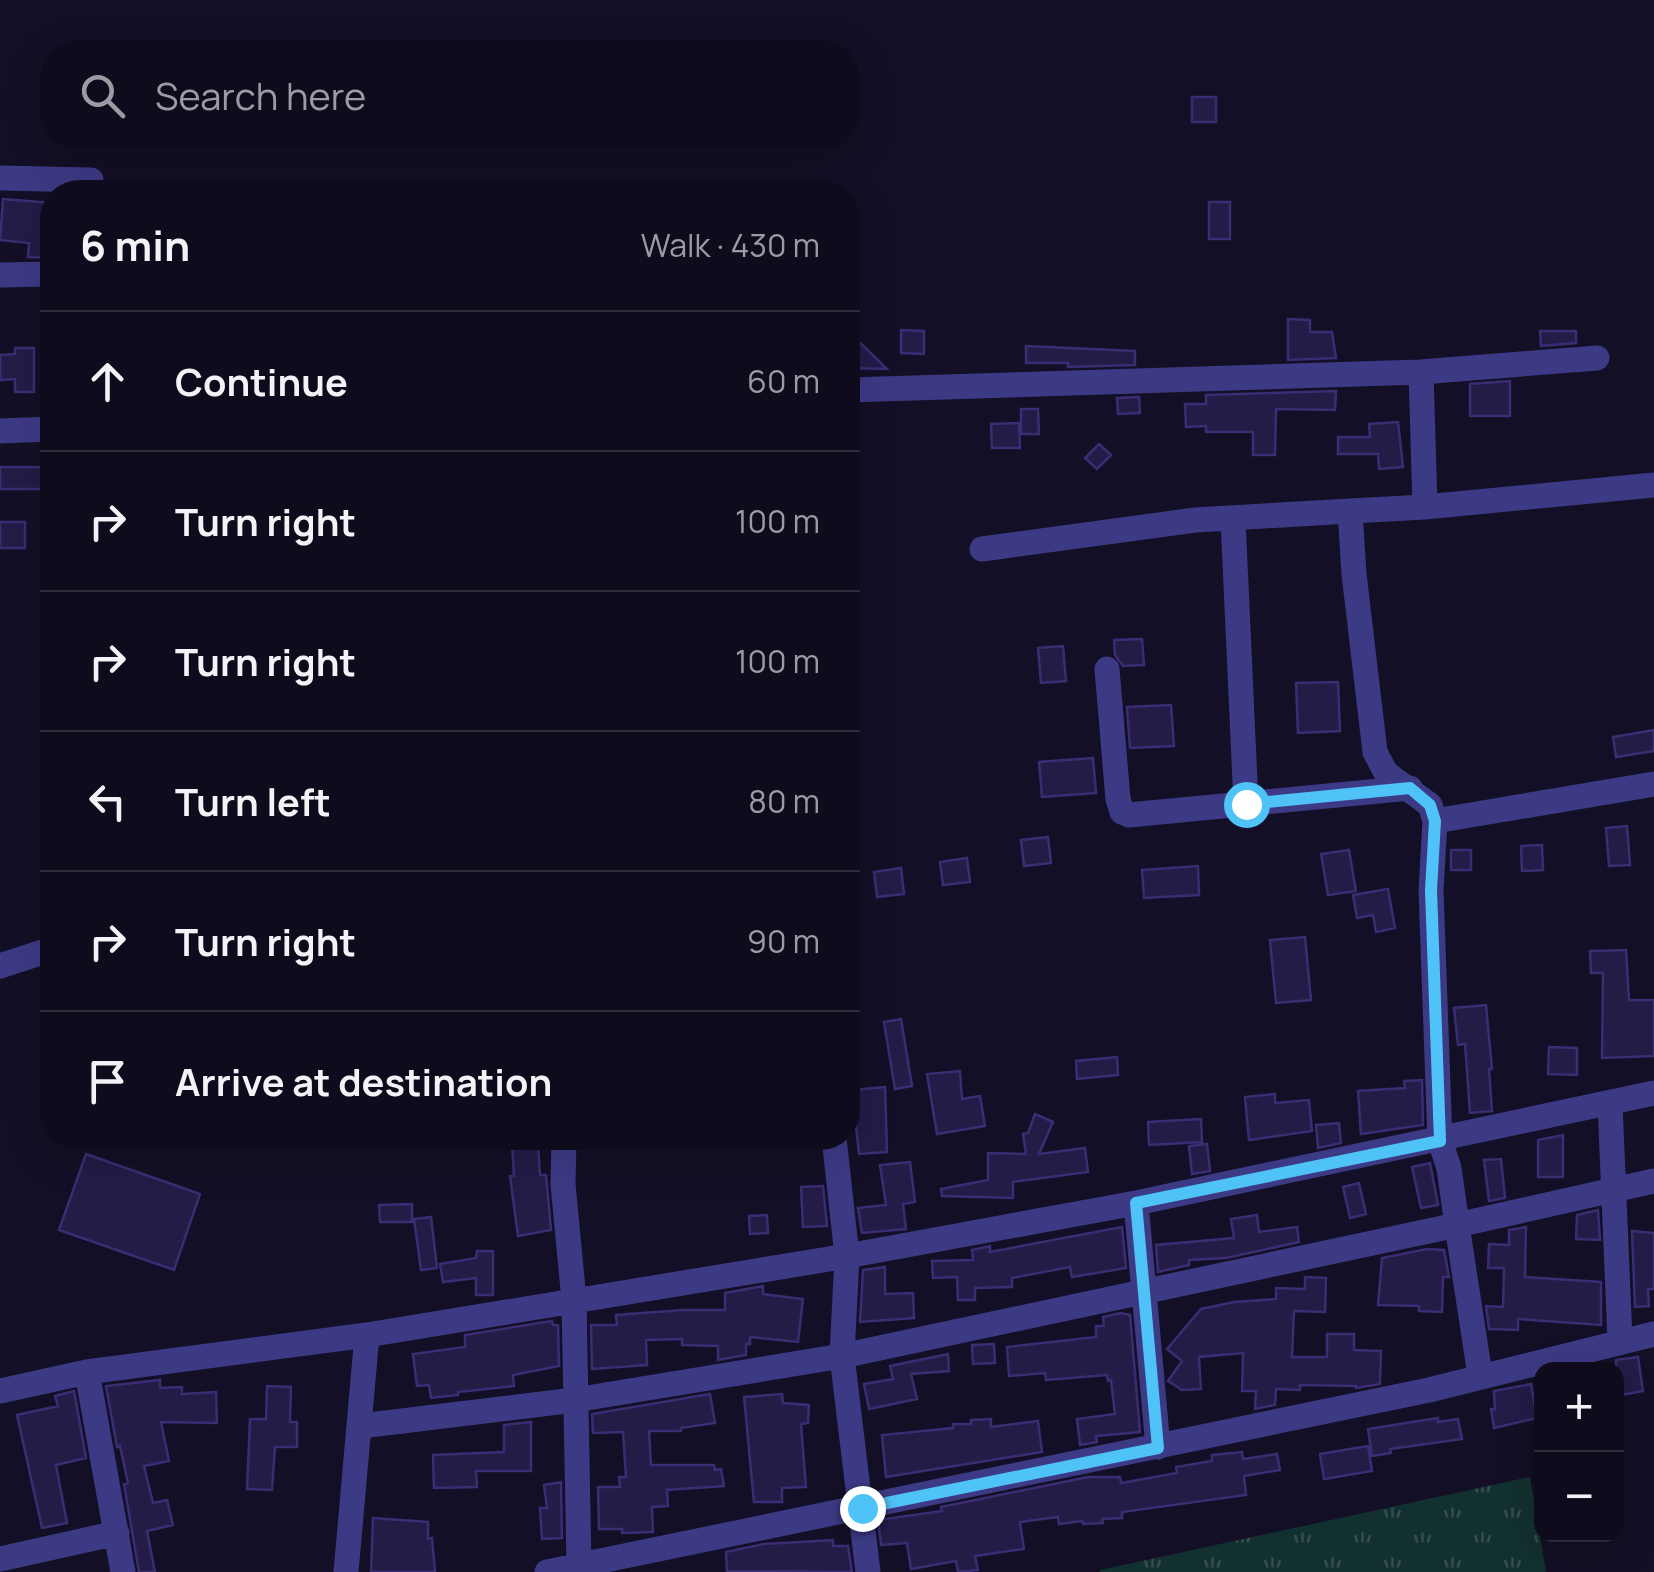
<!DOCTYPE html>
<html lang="en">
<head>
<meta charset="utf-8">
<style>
	:root { --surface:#0e0b1c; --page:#1c1929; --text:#f1f3f6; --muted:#9b9ba3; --line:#2e2b3b }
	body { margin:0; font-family:Manrope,sans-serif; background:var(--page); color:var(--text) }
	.controls { position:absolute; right:30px; bottom:30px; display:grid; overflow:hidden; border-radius:20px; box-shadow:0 10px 40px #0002 }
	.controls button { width:90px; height:90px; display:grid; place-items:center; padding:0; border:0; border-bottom:2px solid var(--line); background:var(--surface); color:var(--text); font:50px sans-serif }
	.stop { position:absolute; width:30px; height:30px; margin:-22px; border:8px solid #4fc3f7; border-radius:50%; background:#fff }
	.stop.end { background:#4fc3f7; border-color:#fff; box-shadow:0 2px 10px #0008 }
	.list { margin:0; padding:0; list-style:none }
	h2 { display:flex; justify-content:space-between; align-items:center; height:130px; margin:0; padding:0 40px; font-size:42px }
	h2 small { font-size:32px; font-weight:400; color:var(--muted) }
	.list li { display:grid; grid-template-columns:65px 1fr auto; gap:30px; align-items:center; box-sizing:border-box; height:140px; padding:0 40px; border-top:2px solid var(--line) }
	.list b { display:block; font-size:38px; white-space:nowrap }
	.list em { font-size:32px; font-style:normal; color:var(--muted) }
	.icon { flex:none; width:55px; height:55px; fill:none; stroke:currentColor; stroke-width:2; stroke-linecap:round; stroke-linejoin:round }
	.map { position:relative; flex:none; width:1654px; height:1572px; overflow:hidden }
	.search { position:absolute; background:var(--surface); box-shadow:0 10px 40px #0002; left:40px; top:40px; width:820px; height:110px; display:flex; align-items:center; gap:25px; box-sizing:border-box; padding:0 35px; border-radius:40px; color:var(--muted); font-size:38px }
	.panel { position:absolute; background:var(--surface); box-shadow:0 10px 40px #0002; left:40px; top:180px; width:820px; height:970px; border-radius:40px }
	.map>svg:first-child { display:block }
	.grass { fill:url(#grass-tufts) }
	.building { fill:#241b47; stroke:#3b2d73; stroke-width:2.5 }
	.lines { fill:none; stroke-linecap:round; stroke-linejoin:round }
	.minor { stroke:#3d3a85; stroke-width:25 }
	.route { stroke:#4fc3f7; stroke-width:12 }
</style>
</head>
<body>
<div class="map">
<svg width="1654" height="1572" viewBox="0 0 1654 1572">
	<defs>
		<pattern id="grass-tufts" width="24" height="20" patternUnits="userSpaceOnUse" patternTransform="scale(2.5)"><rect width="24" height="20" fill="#12302f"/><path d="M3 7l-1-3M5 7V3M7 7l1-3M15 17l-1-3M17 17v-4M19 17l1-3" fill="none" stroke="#344d4e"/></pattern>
	</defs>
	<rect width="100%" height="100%" fill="#130f26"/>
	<path class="grass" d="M1530 1477 1546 1572H1100V1570Z"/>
	<path class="building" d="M1192 97H1216V122H1192Z
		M3 199 52 203V258L28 257 29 243 0 240Z
		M1209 202H1230V239H1209Z
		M1288 319 1310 320V332H1332L1336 358 1288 360Z
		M901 330 924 331V354L901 353Z
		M1540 331H1576V343L1541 346Z
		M849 332 887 369 848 368Z
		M1026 346 1135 351V365L1068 367V363H1026Z
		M15 348H34V392H15V379L0 380V355L15 354Z
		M1510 381V416H1470V384Z
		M1336 391 1335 410 1276 409 1275 455H1253V432H1206V426L1186 427 1185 404H1206V395Z
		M1139 397 1140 413 1118 414 1117 398Z
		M1021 409H1038L1039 434H1021Z
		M1398 422 1403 467 1379 469 1378 454H1338V437H1370L1369 424Z
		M1019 423 1020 448H992L991 424Z
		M1099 444 1111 455 1097 469 1085 458Z
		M0 467H52V489H0Z
		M0 522H25V548H0Z
		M1142 639 1144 665 1123 666 1115 655 1114 640Z
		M1063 646 1066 681 1041 683 1038 648Z
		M1338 682 1340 731 1298 733 1296 683Z
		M1171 705 1174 746 1130 748 1127 707Z
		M1654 730V751L1616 757 1613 737Z
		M1093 758 1096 793 1042 797 1039 762Z
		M1627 826 1630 865 1609 866 1606 828Z
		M1048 837 1051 863 1024 866 1021 840Z
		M1542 845 1543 870 1522 871 1521 846Z
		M1349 850 1356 891 1328 895 1321 854Z
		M1451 850H1471V870H1451Z
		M967 858 970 882 943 885 940 862Z
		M1198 866 1199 895 1144 898 1142 870Z
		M901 868 904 894 877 897 874 872Z
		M1388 889 1395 928 1376 932 1373 915 1357 918 1353 895Z
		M1305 937 1311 1000 1276 1003 1270 940Z
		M1626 950 1629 1000H1654V1056L1602 1058 1603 973H1591L1590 951Z
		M1486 1005 1492 1069H1489L1492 1111 1470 1113 1465 1044 1458 1045 1454 1008Z
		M901 1019 912 1086 895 1089 884 1022Z
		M1549 1047 1577 1048V1075L1548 1074Z
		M1117 1057 1118 1075 1077 1079 1076 1061Z
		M960 1071 962 1099 980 1096 985 1126 937 1134 927 1074Z
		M1422 1080 1423 1125 1361 1134 1358 1091 1405 1088 1404 1081Z
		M885 1087 887 1152 859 1154 852 1090Z
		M1275 1094V1103L1309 1100 1312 1131 1249 1140 1245 1097Z
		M1035 1114 1053 1122 1039 1154 1085 1148 1088 1172 1013 1182V1198L942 1196 941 1189 988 1180V1153L1026 1154 1023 1134 1028 1133Z
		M1201 1119 1202 1142 1149 1145 1148 1122Z
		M1339 1123 1341 1143 1318 1148 1316 1125Z
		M1563 1135V1177H1538V1140Z
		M538 1143 540 1175H546L551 1230 518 1236 510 1176H514L512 1144Z
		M1207 1144 1210 1171 1192 1174 1189 1146Z
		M86 1154 200 1194 174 1270 59 1230Z
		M1501 1159 1505 1198 1489 1201 1484 1160Z
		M910 1162 915 1202 903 1204 906 1229 862 1233 858 1208 886 1205 880 1165Z
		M1430 1163 1438 1205 1421 1208 1412 1167Z
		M1359 1183 1366 1214 1350 1218 1343 1187Z
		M823 1186 827 1226 803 1227 801 1187Z
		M412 1204V1222H380L379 1205Z
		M1598 1210 1600 1240 1576 1239 1577 1215Z
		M767 1215 768 1233 750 1234 749 1216Z
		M1257 1215 1259 1232 1297 1227 1299 1242 1226 1258 1189 1260V1265L1158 1272 1156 1245 1234 1238 1231 1219Z
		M431 1217 437 1268 421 1270 414 1219Z
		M1122 1227 1126 1268 1072 1277 1070 1267 1012 1278V1287L975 1288V1300H958L957 1277 933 1278 932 1261 973 1260 972 1250 990 1246V1252Z
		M1526 1227 1525 1277 1601 1282V1325L1518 1319V1330L1489 1329 1486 1306 1503 1307 1504 1268H1488L1489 1244 1509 1245V1230Z
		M1632 1231 1654 1233V1289H1648L1649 1306 1635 1307Z
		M1427 1249 1444 1250 1449 1277H1443L1442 1312 1419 1311V1306L1378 1305 1382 1258Z
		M477 1251H493V1295H476V1278L443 1282 440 1264 476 1258Z
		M885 1267V1294L913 1293 914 1318 860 1322 863 1270Z
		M1305 1277 1326 1278 1325 1312 1294 1311 1292 1357H1327V1334H1354V1350L1381 1351 1380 1384 1356 1388V1386L1300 1385V1390L1276 1389 1275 1405 1255 1409 1256 1391H1242L1243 1353 1199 1357 1201 1389 1182 1390 1168 1381 1182 1361 1167 1349 1201 1309 1234 1302 1276 1299V1288L1305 1289Z
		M763 1286V1294L803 1299 798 1342 750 1337V1344H746V1355L718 1360V1346L682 1345V1339L646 1340 647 1365 592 1369 591 1325H617L616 1315 683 1310H725V1293Z
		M1121 1313 1130 1315 1140 1432 1096 1436 1097 1442 1080 1445 1077 1419 1115 1414 1111 1380 1108 1381 1107 1375 1046 1380 1045 1373 1009 1376 1007 1347 1096 1337V1326H1104L1103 1317Z
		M552 1321 553 1325H558L559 1366 513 1375 514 1386 458 1392V1395L431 1398 429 1385 417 1386 413 1354 465 1347V1335Z
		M994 1344 995 1363 973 1364 972 1345Z
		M948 1354 949 1371 911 1374 917 1399 869 1409 864 1384 893 1379 890 1366Z
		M1638 1357 1643 1391 1616 1396V1360Z
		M160 1380V1388L182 1387V1394L216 1392 217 1423 161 1422 169 1461 144 1466 153 1503 167 1500 173 1525 147 1531 155 1572H139L124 1484 128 1483 120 1446 117 1447 106 1386Z
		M1531 1384 1537 1418 1494 1428 1491 1409H1495L1494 1391Z
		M267 1386 291 1387 290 1422H297V1447H275L272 1490 247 1489 250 1419H266Z
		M74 1391 86 1458 56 1465 67 1523 42 1528 17 1415 58 1406 55 1396Z
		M710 1394 715 1423 681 1428V1431H649L651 1465H714L715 1470 721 1469 724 1486 667 1490 668 1506 652 1507 653 1532 622 1533V1529H599L598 1487H620L619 1477H626L623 1432 593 1433 592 1414Z
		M782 1394 783 1403 809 1405 808 1423 801 1424 806 1487 782 1488V1502H754L744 1397Z
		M1438 1418V1422L1458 1419 1462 1439 1390 1449 1391 1453 1372 1456 1368 1429Z
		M991 1419V1427L1038 1421 1042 1452 886 1477 882 1435 953 1428V1424H971V1420Z
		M531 1422V1471H476L477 1487 434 1488 433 1455 504 1452V1425Z
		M1368 1446 1372 1471 1324 1479 1320 1454Z
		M1242 1452 1243 1459 1277 1454 1280 1470 1244 1476 1246 1495 1122 1512V1518L1102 1519 1103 1523 1083 1524 1082 1521 1059 1524 1058 1517 1020 1522 1024 1549 975 1556 978 1570 958 1572 956 1561 911 1569 907 1543 881 1545 878 1520 942 1511 941 1507 1088 1477H1120L1121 1483 1177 1473 1176 1467 1212 1461V1455Z
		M561 1482 562 1538 542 1539 540 1508H547L544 1485Z
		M373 1518 428 1522V1539L432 1538 435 1572H371Z
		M833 1540V1546H848L852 1572 727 1571 726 1552 764 1544Z"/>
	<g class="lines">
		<path class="minor" d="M0 178 91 180
			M0 275 52 274
			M1421 372 1425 507
			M848 390 1421 372 1597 358
			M0 431 52 429
			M1233 519 1246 804
			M982 549 1195 520 1350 511
			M1107 669 1118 799 1122 812 1129 815 1410 788
			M1435 821 1654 784
			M0 966 52 949
			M1610 1103 1620 1340
			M564 1138 563 1184 574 1300 579 1566
			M834 1138 847 1256 842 1356 868 1572
			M1136 1203 1158 1447
			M87 1372 123 1572
			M1480 1375 1457 1225 1654 1181
			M0 1391 87 1372 367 1335 847 1256 1136 1203 1654 1093
			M361 1426 575 1400 842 1356 1457 1225 1449 1168 1440 1141 1431 890 1435 821 1430 805 1386 773 1375 752 1354 574 1350 511 1425 507 1654 485
			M0 1559 117 1533
			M346 1572 367 1335
			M547 1572 1429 1390 1654 1334"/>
	</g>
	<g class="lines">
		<path class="route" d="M862 1508 1158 1448 1136 1203 1440 1141 1431 890 1435 821 1430 805 1410 788 1246 804"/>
	</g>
</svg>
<div class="controls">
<button>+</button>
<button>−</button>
</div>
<div class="stop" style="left:1246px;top:804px"></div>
<div class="stop end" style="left:862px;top:1508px"></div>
<div class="search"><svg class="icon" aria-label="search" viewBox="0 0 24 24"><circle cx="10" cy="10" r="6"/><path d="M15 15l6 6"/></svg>Search here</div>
<section class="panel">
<h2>6 min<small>Walk · 430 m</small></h2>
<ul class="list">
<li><svg class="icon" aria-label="ahead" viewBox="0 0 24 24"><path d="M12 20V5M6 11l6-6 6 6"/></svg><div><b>Continue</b></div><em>60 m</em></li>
<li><svg class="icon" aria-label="right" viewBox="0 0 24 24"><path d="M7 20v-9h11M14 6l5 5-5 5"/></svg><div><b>Turn right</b></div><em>100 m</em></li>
<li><svg class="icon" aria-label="right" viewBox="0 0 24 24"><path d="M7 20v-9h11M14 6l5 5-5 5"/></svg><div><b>Turn right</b></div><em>100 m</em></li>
<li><svg class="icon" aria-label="left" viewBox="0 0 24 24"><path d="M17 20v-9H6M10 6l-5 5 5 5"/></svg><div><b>Turn left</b></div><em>80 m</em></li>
<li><svg class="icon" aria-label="right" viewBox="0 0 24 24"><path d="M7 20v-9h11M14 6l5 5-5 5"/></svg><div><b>Turn right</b></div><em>90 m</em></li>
<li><svg class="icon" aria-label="arrive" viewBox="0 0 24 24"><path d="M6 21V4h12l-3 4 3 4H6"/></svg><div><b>Arrive at destination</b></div></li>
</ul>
</section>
</div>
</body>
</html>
